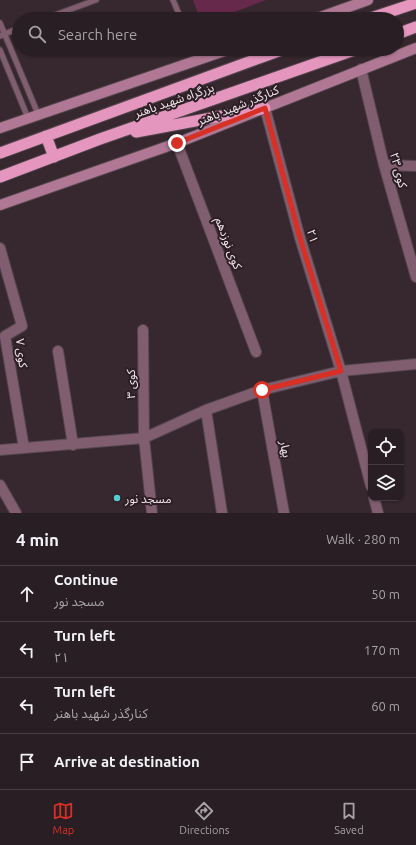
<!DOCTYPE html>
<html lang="en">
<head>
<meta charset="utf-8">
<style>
	:root { --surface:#291e23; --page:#31272b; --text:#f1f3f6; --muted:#a5a2a6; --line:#453c41; --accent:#d93025 }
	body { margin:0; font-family:Ubuntu,"Noto Sans Arabic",sans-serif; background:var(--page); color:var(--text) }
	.controls { position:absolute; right:12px; bottom:12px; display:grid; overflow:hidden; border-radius:8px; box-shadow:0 1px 3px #0004 }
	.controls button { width:36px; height:36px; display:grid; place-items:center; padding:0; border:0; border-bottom:1px solid var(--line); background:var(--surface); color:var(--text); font:20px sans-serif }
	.stop { position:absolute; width:12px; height:12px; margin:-9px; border:3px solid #d93025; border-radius:50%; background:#fff }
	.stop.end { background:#d93025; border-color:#fff; box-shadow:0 1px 4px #0008 }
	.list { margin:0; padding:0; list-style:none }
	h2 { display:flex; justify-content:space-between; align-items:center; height:52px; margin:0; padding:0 16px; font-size:17px }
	h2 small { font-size:13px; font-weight:400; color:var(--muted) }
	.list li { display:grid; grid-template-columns:26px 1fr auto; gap:12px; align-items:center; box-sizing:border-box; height:56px; padding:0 16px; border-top:1px solid var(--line) }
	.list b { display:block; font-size:15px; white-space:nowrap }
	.list p { margin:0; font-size:13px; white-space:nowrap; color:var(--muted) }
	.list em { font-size:13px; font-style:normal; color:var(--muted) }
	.icon { flex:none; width:22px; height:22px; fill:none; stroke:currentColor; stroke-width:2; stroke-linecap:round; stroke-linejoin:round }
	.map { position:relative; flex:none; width:416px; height:513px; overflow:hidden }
	.search { position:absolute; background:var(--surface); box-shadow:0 1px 3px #0004; left:12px; right:12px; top:12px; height:44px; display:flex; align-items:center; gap:10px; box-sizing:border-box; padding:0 14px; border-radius:22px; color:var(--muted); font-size:15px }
	.sheet { height:276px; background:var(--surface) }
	nav { display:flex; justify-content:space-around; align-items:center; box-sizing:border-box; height:56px; border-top:1px solid var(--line); background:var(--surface); font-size:11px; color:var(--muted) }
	nav a { display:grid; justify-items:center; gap:2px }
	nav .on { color:var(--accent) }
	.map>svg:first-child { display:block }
	.green { fill:#66284b }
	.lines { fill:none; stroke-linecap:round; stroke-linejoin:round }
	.service-casing { stroke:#54464d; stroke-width:7 }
	.minor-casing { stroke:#54464d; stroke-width:12 }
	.secondary-casing { stroke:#54464d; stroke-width:12 }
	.trunk-casing { stroke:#54464d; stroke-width:13 }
	.service { stroke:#815e6f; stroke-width:5 }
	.minor { stroke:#815e6f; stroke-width:10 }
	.secondary { stroke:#b07895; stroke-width:10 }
	.trunk { stroke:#e496be; stroke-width:11 }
	.route { stroke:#d93025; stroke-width:5 }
	.poi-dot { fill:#52cdd0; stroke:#2d1e25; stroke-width:1.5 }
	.labels { text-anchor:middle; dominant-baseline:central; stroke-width:4; stroke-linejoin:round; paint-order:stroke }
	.street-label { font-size:12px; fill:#efe5ea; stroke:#2d1e25 }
	.poi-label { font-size:12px; fill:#efe5ea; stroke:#2d1e25; text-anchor:start }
</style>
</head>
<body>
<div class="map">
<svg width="416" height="513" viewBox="0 0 416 513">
	<rect width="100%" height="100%" fill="#37282f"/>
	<path class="green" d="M193 0H266L216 19H200Z"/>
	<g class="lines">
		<g class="service-casing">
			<path id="service" d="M173 0 181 19
				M44 19 96 0
				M0 23 38 114
				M0 36 19 28
				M0 50 28 118"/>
		</g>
		<g class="minor-casing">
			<path id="minor" d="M361 69 384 165 416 277
				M265 108 300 238 341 371 371 486
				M177 143 256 352
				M384 165 416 166
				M0 248 22 326 5 336 24 448
				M143 330 144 438 152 513
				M58 351 73 445
				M262 390 284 513
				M206 410 222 513
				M0 450 144 438 206 410 262 390 341 371 416 364
				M0 485 16 513
				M374 498 378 513"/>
		</g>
		<g class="secondary-casing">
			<path id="secondary" d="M315 19 368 0
				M0 128 230 49
				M0 205 177 143 416 48"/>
		</g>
		<g class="trunk-casing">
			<path id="trunk" d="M368 19 416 3
				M397 34 416 27
				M136 132 265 108
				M46 136 54 157
				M0 153 284 49
				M0 177 100 139 357 49"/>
		</g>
		<use href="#service" class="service"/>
		<use href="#minor" class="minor"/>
		<use href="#secondary" class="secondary"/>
		<use href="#trunk" class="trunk"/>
	</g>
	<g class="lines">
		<path class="route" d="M177 143 265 108 300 238 341 371 262 390"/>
	</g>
	<circle class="poi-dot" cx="117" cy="498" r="4"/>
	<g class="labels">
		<g class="street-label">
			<text transform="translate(174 100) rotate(-19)">بزرگراه شهید باهنر</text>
			<text transform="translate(238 105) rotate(-22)">کنارگذر شهید باهنر</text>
			<text transform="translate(399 170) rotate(75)">کوی ۲۳</text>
			<text transform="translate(313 236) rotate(74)">۲۱</text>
			<text transform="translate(229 243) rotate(69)">کوی نوزدهم</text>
			<text transform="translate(22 353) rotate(83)">کوی ۷</text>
			<text transform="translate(130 384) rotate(-90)">کوی ۳</text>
			<text transform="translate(286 449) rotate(80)">بهار</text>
		</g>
		<g class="poi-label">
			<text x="125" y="498">مسجد نور</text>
		</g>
	</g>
</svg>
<div class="controls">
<button><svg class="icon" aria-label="locate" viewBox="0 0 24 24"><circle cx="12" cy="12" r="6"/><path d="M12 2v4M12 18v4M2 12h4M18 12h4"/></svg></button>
<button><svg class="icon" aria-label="layers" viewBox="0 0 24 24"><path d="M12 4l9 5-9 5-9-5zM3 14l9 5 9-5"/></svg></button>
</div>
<div class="stop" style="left:262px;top:390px"></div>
<div class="stop end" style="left:177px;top:143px"></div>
<div class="search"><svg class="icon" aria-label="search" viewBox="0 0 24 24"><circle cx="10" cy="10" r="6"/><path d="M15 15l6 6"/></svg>Search here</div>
</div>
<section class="sheet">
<h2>4 min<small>Walk · 280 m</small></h2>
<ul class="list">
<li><svg class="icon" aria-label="ahead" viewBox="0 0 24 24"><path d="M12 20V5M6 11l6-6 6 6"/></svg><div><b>Continue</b><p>مسجد نور</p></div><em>50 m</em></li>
<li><svg class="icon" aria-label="left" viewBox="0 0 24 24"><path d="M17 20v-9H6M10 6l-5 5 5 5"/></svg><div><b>Turn left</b><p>۲۱</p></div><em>170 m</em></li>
<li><svg class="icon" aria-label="left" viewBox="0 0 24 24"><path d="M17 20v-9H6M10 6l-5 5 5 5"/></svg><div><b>Turn left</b><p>کنارگذر شهید باهنر</p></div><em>60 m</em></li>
<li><svg class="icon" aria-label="arrive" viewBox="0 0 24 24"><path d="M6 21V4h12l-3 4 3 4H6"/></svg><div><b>Arrive at destination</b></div></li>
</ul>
</section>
<nav>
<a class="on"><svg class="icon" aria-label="map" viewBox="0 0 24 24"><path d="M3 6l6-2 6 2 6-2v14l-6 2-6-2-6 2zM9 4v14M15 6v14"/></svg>Map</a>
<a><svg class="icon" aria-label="directions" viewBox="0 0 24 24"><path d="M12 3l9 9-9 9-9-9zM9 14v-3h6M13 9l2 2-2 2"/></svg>Directions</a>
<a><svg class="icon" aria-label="saved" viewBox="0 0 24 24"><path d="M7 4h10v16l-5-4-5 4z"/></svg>Saved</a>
</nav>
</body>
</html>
